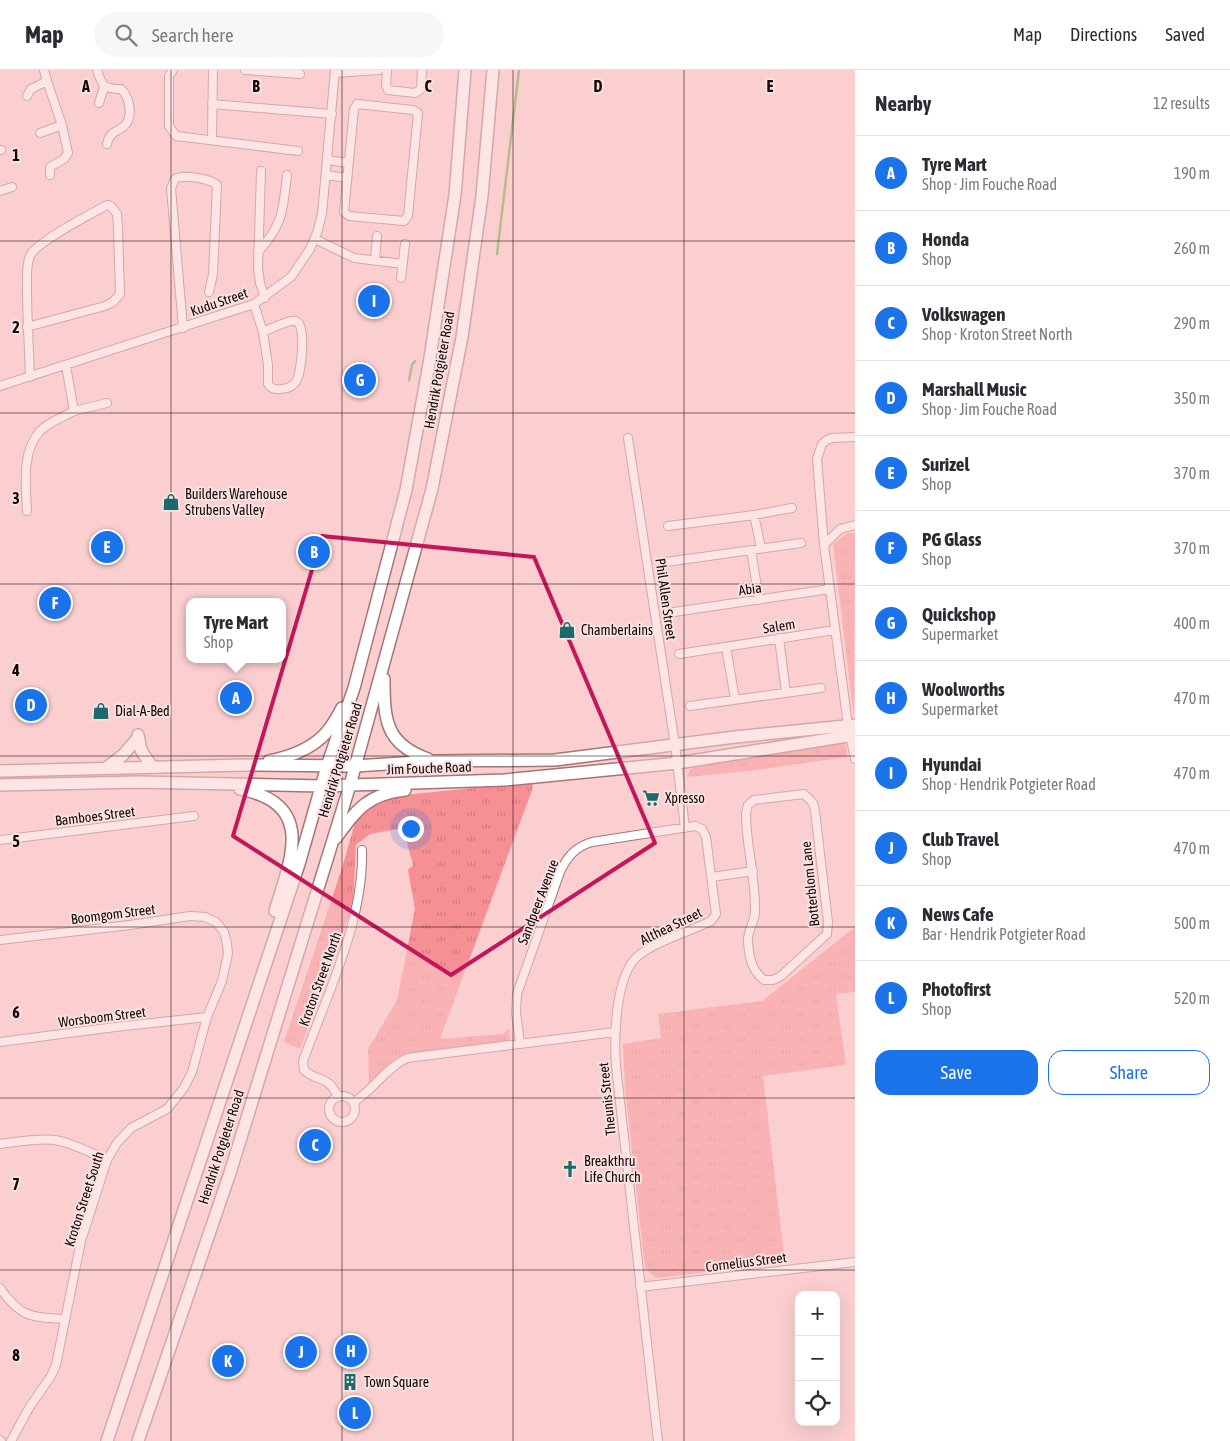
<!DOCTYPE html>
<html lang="en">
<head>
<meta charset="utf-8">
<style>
	:root { --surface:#fff; --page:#f7f7f7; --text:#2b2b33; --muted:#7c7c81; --line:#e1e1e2; --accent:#1a73e8 }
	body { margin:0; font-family:"Asap Condensed",sans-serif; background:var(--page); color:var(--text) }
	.controls { position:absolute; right:15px; bottom:15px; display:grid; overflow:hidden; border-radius:10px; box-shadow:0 5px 20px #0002 }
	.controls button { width:45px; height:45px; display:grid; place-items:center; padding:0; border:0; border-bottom:1px solid var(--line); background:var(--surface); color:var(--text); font:25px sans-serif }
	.you { position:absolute; left:410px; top:758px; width:18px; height:18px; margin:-12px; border:4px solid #fff; border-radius:50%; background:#1a73e8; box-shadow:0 0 0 8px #1a73e833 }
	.badge { display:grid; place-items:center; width:32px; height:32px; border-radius:50%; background:var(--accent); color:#fff; font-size:16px; font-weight:700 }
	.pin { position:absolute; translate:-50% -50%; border:2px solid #fff; box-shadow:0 1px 5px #0006 }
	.popup { position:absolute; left:186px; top:528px; width:100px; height:65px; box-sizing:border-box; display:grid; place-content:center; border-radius:10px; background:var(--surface); filter:drop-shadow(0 1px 4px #0005); font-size:16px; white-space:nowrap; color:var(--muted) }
	.popup b { font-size:19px; color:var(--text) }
	.popup::after { content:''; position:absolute; left:50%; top:100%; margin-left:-10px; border:10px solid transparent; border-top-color:var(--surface) }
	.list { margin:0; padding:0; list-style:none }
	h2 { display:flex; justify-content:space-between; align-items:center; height:65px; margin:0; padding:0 20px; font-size:21px }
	h2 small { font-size:16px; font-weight:400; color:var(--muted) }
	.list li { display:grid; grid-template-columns:32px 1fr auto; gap:15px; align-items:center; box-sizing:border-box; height:75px; padding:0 20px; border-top:1px solid var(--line) }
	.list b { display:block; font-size:19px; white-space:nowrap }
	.list p { margin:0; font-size:16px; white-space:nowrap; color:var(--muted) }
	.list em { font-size:16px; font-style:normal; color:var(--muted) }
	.actions { display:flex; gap:10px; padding:15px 20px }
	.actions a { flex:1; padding:11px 0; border:1px solid var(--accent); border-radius:15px; text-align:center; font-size:18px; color:var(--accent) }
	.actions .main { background:var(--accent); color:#fff }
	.icon { flex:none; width:28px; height:28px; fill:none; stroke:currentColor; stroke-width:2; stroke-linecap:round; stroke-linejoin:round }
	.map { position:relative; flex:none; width:855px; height:1371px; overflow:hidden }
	header { display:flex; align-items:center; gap:30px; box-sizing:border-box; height:70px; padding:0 25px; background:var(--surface); border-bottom:1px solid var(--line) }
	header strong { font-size:24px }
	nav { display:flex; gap:28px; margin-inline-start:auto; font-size:18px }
	.search { width:350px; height:45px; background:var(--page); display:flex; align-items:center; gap:12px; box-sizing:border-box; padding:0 18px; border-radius:28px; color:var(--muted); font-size:19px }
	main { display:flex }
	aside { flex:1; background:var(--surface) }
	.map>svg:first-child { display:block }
	.park { fill:url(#park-tufts) }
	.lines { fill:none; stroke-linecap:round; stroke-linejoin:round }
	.stream { stroke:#5fa543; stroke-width:2.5 }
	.street-casing { stroke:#a67576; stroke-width:10 }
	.secondary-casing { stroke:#a67576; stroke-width:14 }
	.street { stroke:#fff; stroke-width:8 }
	.secondary { stroke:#fff; stroke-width:11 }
	.marked { fill:none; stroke:#c2185b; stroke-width:4; stroke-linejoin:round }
	.grid { fill:none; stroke:#170607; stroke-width:1; stroke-opacity:0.55 }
	.labels { text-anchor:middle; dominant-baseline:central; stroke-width:4; stroke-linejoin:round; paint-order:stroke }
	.street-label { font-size:14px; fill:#170607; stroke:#f9e2e2 }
	.poi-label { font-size:14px; fill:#170607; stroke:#f9e2e2; text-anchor:start }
	.grid-label { font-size:16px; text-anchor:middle; font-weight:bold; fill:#170607; stroke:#f9e2e2; stroke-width:4; stroke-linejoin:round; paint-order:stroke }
</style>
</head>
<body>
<header>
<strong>Map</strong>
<div class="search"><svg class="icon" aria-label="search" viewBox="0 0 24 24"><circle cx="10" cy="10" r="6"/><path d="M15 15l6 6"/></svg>Search here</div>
<nav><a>Map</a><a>Directions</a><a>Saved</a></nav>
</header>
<main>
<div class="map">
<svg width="855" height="1371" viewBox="0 0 855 1371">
	<defs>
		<pattern id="park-tufts" width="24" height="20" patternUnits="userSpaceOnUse" patternTransform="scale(1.25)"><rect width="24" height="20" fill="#f79094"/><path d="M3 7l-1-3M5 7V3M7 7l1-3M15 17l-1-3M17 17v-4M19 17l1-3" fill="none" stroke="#d37b7e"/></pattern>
	</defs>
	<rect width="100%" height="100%" fill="#fbcfcf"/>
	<path class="park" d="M848 463H855L854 648 833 474Z
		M836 672 846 675 847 687 749 701 687 707 690 699 714 693Z
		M533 712 532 720 440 969 503 964 509 958 510 971 417 982 396 988 369 1013 368 979 397 930 415 839 408 800 413 795 403 758 370 764 356 775 353 835 300 979 284 972 342 798 355 753 371 736 404 725Z
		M855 857V922L836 924 846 995 763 1006 785 1193 656 1208 645 1198 625 1019 623 974 661 968 658 944 762 931Z"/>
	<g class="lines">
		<path class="stream" d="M497 184 519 0
			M409 310 412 295 415 291"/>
		<g class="street-casing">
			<path id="street" d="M97 0C102 16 104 19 121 19 129 26 133 44 126 54 119 63 110 59 107 74
				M173 0 169 6V56L176 66 298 81
				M245 0 300 4
				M387 0 386 15 388 20 415 23 420 20 421 18 422 0
				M336 3 379 0
				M27 26 31 19 47 11 44 0
				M99 33 104 17
				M212 34 332 44
				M357 34 413 40 418 43 408 146 404 151 349 146 344 142 354 39Z
				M40 63 62 55 47 11
				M212 70 213 0
				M0 80H1
				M328 90 348 93
				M261 101 258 198 260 213 265 228
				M50 105V97L64 89 68 83 62 55
				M326 105 347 108
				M0 121 12 117
				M315 169 354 188 403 194
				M258 182C283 155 283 140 287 105
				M375 190 377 166
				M401 208 405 174
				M254 234 263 262C270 259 290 249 296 251 307 255 301 301 297 310 294 316 287 319 281 319 275 320 271 319 268 314V295L263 262
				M27 257 105 236 113 232 120 224 118 158 117 144 111 136 107 135C91 144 36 172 30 186 26 195 27 208 27 217 27 247 29 277 30 307
				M183 258 171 118C172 117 174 111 174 110 180 103 212 109 217 115L213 204 209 222
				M66 296 74 341 107 333
				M0 316 254 234 291 207 310 179 317 163 322 144 335 0
				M855 367 832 368 827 370 822 374 817 389 824 475 848 655 855 689
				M628 368 675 675 685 758
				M27 441C26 416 21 382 40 361 49 352 63 347 74 341
				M754 445 761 478
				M668 456 754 445 792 438
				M824 475 840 459 855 455
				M751 480 759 530
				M666 492 801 473
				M674 542 830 519
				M779 568 786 623
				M726 577 735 629
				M679 584 835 560
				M690 636 821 618
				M804 724 813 733 815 741 828 852 827 864 781 906 773 910H764C752 901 749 887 748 872 747 862 754 853 755 843 756 808 746 776 746 743L748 735 754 730Z
				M0 770 194 746
				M712 807 753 801
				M0 870 130 855 190 846 205 847 216 852 224 862 227 874 228 884 222 911 207 947 192 1002 184 1018 167 1039 131 1058 117 1073 107 1090 81 1171 56 1295 51 1306 29 1338 11 1371
				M0 972 115 957 207 947
				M520 973 516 942 517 924 560 802C567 787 575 777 592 772L695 756 702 759 706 767 716 844 711 851C689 862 656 871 638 886 615 905 614 968 616 996L658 1371
				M329 1039a13 13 0 1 1 26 0a13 13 0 1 1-26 0Z
				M338 1027C328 1004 318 1013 304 1000L303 991C327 925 364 851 362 780
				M354 1032C373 1020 386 998 407 988L615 962
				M0 1074C18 1072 37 1068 55 1070 73 1073 91 1083 107 1090
				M640 1217 855 1192
				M0 1218C20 1247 30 1247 64 1249
				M0 1370 1 1371"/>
		</g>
		<g class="secondary-casing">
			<path id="secondary" d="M384 609C384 649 385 674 428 689
				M138 665 141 680 152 697
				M269 691C289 687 310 680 325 664 332 657 337 647 342 638
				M106 698 123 685 136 670
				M0 701 246 695 355 696 434 691 555 690 735 667 855 655
				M0 715 138 712 322 716 504 710 678 693 855 665
				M240 719C316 734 291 788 275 841
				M336 768C357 739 368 724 405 720
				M107 1371 299 794 327 696 354 618 406 420 429 294 455 125 465 0
				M138 1371 230 1103 350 715 432 419 462 267 482 126 493 0"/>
		</g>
		<use href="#street" class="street"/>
		<use href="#secondary" class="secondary"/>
	</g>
	<path d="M0 0H855V1371H0ZM322 466 534 487 655 773 451 905 233 766Z" fill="#fbcfcf" fill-opacity=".55" fill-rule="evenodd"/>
	<path class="marked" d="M322 466 534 487 655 773 451 905 233 766Z"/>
	<path class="grid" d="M171 0V1371M342 0V1371M513 0V1371M684 0V1371M0 171H855M0 343H855M0 514H855M0 686H855M0 857H855M0 1028H855M0 1200H855"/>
	<defs>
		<g id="shop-bare" transform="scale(1.35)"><path d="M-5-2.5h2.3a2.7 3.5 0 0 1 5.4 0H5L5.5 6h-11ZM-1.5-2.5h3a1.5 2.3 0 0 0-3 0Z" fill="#1d6a6c" stroke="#f9e2e2" stroke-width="2.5" paint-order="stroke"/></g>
		<g id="supermarket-bare" transform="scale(1.35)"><path d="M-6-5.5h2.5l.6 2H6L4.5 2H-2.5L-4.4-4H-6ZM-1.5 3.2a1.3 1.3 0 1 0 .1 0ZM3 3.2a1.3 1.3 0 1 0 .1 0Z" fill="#1d6a6c" stroke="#f9e2e2" stroke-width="2.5" paint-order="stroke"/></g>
		<g id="church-bare" transform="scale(1.35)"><path d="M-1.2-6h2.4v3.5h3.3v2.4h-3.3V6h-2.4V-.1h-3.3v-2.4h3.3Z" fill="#1d6a6c" stroke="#f9e2e2" stroke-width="2.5" paint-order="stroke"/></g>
		<g id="building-bare" transform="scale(1.35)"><path d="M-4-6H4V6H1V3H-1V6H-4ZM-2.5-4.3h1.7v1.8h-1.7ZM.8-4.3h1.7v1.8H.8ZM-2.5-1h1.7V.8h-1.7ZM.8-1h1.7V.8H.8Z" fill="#1d6a6c" stroke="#f9e2e2" stroke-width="2.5" paint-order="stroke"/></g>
	</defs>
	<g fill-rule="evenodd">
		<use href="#shop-bare" x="171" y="432"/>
		<use href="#shop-bare" x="567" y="560"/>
		<use href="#shop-bare" x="101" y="641"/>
		<use href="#supermarket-bare" x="651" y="728"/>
		<use href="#church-bare" x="570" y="1099"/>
		<use href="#building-bare" x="350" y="1312"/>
	</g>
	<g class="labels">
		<g class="street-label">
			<text transform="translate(219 232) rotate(-19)">Kudu Street</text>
			<text transform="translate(439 300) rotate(-80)">Hendrik Potgieter Road</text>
			<text transform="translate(750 519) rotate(-8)">Abia</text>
			<text transform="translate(666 529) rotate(82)">Phil Allen Street</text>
			<text transform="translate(779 556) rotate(-9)">Salem</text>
			<text transform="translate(340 690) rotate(-73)">Hendrik Potgieter Road</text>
			<text transform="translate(429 698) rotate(-2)">Jim Fouche Road</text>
			<text transform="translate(95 746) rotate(-7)">Bamboes Street</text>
			<text transform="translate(810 814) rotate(-96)">Botterblom Lane</text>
			<text transform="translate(538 832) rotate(-69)">Sandpeer Avenue</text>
			<text transform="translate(113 844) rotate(-7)">Boomgom Street</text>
			<text transform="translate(671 856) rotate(-26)">Althea Street</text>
			<text transform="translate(320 909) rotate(-70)">Kroton Street North</text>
			<text transform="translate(102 947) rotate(-7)">Worsboom Street</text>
			<text transform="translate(607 1029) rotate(-96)">Theunis Street</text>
			<text transform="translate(221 1077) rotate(-72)">Hendrik Potgieter Road</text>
			<text transform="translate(84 1129) rotate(-72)">Kroton Street South</text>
			<text transform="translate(746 1192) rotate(-7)">Cornelius Street</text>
		</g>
		<g class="poi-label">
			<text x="185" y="424">Builders Warehouse<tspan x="185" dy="16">Strubens Valley</tspan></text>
			<text x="581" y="560">Chamberlains</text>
			<text x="115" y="641">Dial-A-Bed</text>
			<text x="665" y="728">Xpresso</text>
			<text x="584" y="1091">Breakthru<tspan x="584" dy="16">Life Church</tspan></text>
			<text x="364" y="1312">Town Square</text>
		</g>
	</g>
	<g class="grid-label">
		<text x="86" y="22">A</text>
		<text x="256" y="22">B</text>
		<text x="428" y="22">C</text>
		<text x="598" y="22">D</text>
		<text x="770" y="22">E</text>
		<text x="16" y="91">1</text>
		<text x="16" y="263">2</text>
		<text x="16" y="434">3</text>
		<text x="16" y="606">4</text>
		<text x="16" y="777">5</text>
		<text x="16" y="948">6</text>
		<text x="16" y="1120">7</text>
		<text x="16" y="1291">8</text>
	</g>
</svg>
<div class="controls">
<button>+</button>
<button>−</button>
<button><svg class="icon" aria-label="locate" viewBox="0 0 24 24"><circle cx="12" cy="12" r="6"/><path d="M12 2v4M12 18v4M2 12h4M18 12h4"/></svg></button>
</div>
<div class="you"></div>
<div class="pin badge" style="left:236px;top:628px">A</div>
<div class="popup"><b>Tyre Mart</b>Shop</div>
<div class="pin badge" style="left:314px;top:482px">B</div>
<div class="pin badge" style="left:315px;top:1075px">C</div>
<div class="pin badge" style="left:31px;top:635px">D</div>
<div class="pin badge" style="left:107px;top:477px">E</div>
<div class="pin badge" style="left:55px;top:533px">F</div>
<div class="pin badge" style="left:360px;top:310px">G</div>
<div class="pin badge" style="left:351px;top:1281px">H</div>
<div class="pin badge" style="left:374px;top:231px">I</div>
<div class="pin badge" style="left:301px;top:1282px">J</div>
<div class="pin badge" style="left:228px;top:1291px">K</div>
<div class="pin badge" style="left:355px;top:1343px">L</div>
</div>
<aside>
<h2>Nearby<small>12 results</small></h2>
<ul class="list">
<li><span class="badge">A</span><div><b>Tyre Mart</b><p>Shop · Jim Fouche Road</p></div><em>190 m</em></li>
<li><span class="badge">B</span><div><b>Honda</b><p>Shop</p></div><em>260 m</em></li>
<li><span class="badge">C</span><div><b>Volkswagen</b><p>Shop · Kroton Street North</p></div><em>290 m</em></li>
<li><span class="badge">D</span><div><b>Marshall Music</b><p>Shop · Jim Fouche Road</p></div><em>350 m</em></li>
<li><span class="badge">E</span><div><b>Surizel</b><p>Shop</p></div><em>370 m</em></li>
<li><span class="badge">F</span><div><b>PG Glass</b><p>Shop</p></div><em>370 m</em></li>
<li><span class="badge">G</span><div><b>Quickshop</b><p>Supermarket</p></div><em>400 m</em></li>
<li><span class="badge">H</span><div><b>Woolworths</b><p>Supermarket</p></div><em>470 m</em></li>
<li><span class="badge">I</span><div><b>Hyundai</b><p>Shop · Hendrik Potgieter Road</p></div><em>470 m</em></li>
<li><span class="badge">J</span><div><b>Club Travel</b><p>Shop</p></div><em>470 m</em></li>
<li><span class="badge">K</span><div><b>News Cafe</b><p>Bar · Hendrik Potgieter Road</p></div><em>500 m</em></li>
<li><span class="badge">L</span><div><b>Photofirst</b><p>Shop</p></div><em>520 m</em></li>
</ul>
<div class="actions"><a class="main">Save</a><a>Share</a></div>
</aside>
</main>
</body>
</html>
